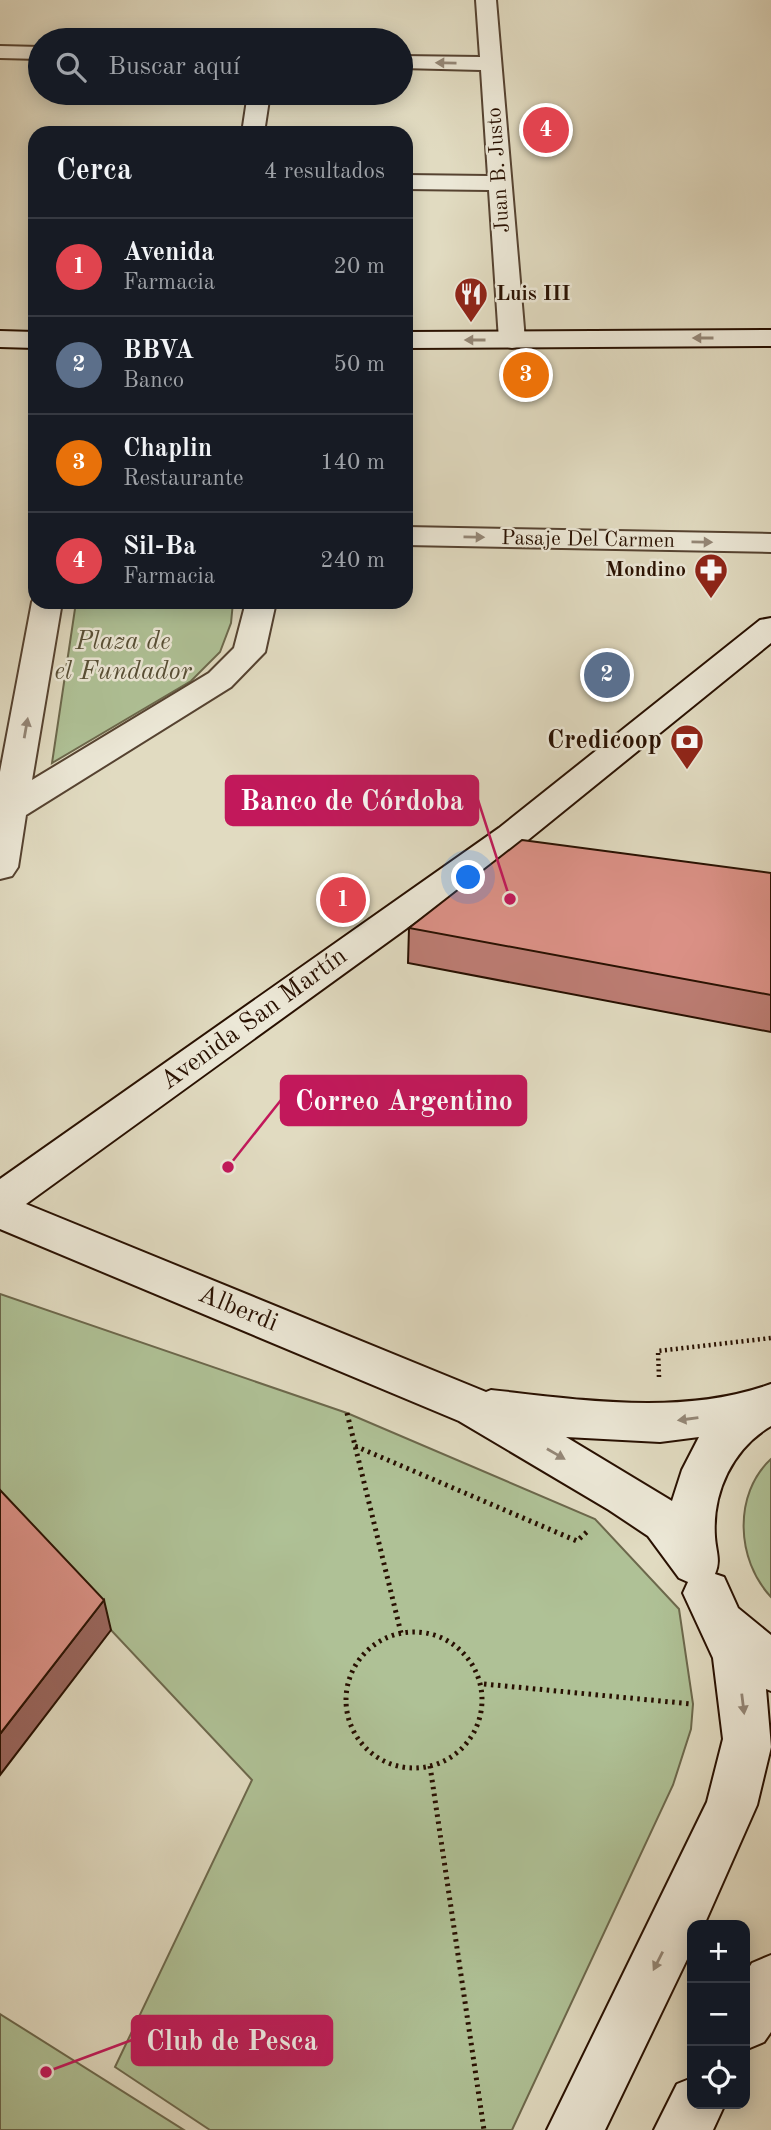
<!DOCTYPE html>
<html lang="es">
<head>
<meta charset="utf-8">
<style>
	:root { --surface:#171b24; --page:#20242c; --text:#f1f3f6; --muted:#9ea1a6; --line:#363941; --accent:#c59692 }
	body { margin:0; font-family:"Old Standard TT",serif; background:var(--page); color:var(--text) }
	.controls { position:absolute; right:21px; bottom:21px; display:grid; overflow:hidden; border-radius:14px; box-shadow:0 4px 18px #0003 }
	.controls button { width:63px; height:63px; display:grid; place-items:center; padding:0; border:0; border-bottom:2px solid var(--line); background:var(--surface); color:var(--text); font:35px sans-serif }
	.you { position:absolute; left:469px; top:878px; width:24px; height:24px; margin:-18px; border:5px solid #fff; border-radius:50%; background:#1a73e8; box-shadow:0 0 0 10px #1a73e833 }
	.badge { display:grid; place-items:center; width:46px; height:46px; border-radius:50%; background:var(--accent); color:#fff; font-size:23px; font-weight:700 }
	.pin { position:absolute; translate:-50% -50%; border:4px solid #fff; box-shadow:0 2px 7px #0006 }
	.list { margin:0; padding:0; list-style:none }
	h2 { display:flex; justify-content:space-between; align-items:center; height:91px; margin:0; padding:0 28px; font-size:30px }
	h2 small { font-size:23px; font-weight:400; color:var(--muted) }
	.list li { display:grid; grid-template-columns:46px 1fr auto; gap:21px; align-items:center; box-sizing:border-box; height:98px; padding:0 28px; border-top:2px solid var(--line) }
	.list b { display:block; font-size:26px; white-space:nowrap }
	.list p { margin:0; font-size:23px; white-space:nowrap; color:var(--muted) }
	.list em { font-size:23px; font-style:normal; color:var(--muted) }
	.icon { flex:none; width:38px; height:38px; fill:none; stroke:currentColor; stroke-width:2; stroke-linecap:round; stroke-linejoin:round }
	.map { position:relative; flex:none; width:771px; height:2130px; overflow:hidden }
	.search { position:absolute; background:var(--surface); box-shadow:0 4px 18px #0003; left:28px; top:28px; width:385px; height:77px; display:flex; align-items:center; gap:18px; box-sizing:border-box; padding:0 24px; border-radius:38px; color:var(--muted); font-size:26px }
	.panel { position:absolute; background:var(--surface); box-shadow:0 4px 18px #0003; left:28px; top:126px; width:385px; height:483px; border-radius:21px }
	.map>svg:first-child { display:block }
	.green { fill:#afc196; stroke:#6c684c; stroke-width:2 }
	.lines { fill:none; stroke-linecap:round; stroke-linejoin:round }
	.street-casing { stroke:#564331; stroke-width:4 }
	.secondary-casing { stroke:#281001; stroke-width:4 }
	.path-far1 { stroke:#281001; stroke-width:4.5; stroke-dasharray:2 3.5; stroke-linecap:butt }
	.path { stroke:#281001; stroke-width:5; stroke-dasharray:2.5 4.5; stroke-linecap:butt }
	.street { fill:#ece8d7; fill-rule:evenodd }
	.secondary { fill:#ece8d7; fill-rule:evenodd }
	.wall { fill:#bd7d74; stroke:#281001; stroke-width:2 }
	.shaded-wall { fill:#9a665e; stroke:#281001; stroke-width:2 }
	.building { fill:#dc9187; stroke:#281001; stroke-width:2 }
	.oneway { fill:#948777 }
	.labels { text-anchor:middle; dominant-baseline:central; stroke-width:5; stroke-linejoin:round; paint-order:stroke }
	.far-street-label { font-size:21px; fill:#281001; stroke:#ece8d7 }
	.far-poi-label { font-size:21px; font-weight:bold; fill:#281001; stroke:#ece8d7; text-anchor:start }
	.park-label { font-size:26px; font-style:italic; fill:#574e35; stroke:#ece8d7 }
	.poi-label { font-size:26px; font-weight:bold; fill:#281001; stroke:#ece8d7; text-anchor:end }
	.street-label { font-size:26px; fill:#281001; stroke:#ece8d7 }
	.leader { fill:none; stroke:#c2185b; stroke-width:2.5 }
	.callout-dot { fill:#c2185b; stroke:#ece8d7; stroke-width:2.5 }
	.callout { fill:#c2185b; stroke:#c2185b; stroke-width:2.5 }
	.callout-label { font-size:28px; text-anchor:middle; font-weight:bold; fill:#fff }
</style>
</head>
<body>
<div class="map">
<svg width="771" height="2130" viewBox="0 0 771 2130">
	<rect width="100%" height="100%" fill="#e1dbc1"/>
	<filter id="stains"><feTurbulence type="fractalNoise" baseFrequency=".00286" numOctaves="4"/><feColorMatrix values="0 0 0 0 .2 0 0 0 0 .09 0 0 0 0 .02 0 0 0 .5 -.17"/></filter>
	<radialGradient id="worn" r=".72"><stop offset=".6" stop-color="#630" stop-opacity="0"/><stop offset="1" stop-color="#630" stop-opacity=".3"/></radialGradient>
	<path class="green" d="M76 602H233L231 623 220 652 191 681 52 763Z
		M0 1294 347 1413 595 1519 679 1609 693 1704 691 1729 673 1785 512 2130H210L115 2067 252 1780 0 1512Z
		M771 1459V1597C736 1560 733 1494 771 1459Z
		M0 2014 184 2130H0Z"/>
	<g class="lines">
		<g class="street-casing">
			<path id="street" d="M476 0H496L525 340 521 346 512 348 503 346 499 340 489 190 406 189V175L488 176 481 70 401 68V56L480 57Z
				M0 46 40 47V59L0 58Z
				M248 93H270L264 133H242Z
				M406 527 771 534V552L406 545Z
				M35 597V602H62L32 780 209 673 234 648 246 602H276L265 652 231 687 26 815 18 867 12 876 0 879V772L32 602Z"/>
		</g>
		<g class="secondary-casing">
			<path id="secondary" d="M771 330V346L406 348V332Z
				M0 331 35 332V348L0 347Z
				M771 618V643L523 844 26 1204 486 1392 491 1390C583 1400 682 1416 771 1384V1426C732 1449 712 1493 715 1537 716 1552 721 1560 715 1574L724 1577 738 1608 771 1635V1691L766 1689 771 1747 757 1805 704 1925H692V1949L605 2130H547L707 1802 723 1739 713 1658 683 1593 688 1582 679 1578 648 1536 609 1510 459 1421 0 1229V1179L499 828 760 620ZM566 1437 660 1442 699 1437 682 1470 672 1501Z
				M771 1955V2032L764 2042 745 2050V1974L752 1963Z
				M692 2078V2104H725L713 2130H654L677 2084Z"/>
		</g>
		<path class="path-far1" d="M659 1377 658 1351 771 1338"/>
		<path class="path" d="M347 1413 401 1633
			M355 1446 577 1541 589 1530
			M346 1700a68 68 0 1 1 136 0a68 68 0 1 1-136 0Z
			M484 1684 692 1704
			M430 1766 484 2130"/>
		<use href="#street" class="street"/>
		<use href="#secondary" class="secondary"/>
	</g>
	<path class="wall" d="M771 873V1032L408 963 409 928Z"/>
	<path class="shaded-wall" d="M104 1600 111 1630 0 1775V1734Z"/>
	<path class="building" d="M522 840 771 873V995L409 928Z
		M0 1490 104 1600 0 1734Z"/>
	<defs><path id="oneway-solid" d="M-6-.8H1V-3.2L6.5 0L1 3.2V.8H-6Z" transform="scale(1.75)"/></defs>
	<g class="oneway">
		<use href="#oneway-solid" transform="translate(446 63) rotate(-179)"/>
		<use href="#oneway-solid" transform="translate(703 338) rotate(180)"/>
		<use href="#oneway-solid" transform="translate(475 340) rotate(-180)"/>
		<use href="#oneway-solid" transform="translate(474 537) rotate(1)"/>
		<use href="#oneway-solid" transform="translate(702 542) rotate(1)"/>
		<use href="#oneway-solid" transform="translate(26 728) rotate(-80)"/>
		<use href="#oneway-solid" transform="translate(688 1419) rotate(172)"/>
		<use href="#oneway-solid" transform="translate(556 1454) rotate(30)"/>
		<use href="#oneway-solid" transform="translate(743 1704) rotate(83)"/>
		<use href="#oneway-solid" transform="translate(658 1961) rotate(117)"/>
	</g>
	<defs>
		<g id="restaurant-pin" transform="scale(1.75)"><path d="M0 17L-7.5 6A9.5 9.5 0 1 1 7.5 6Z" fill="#8f2418" stroke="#ece8d7"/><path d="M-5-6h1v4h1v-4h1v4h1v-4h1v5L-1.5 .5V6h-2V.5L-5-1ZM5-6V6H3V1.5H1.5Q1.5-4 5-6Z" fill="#fff"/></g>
		<g id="pharmacy-pin" transform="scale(1.75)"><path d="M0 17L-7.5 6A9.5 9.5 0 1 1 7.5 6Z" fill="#8f2418" stroke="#ece8d7"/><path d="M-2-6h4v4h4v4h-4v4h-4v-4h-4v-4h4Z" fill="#fff"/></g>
		<g id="bank-pin" transform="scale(1.75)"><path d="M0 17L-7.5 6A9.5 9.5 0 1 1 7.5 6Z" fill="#8f2418" stroke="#ece8d7"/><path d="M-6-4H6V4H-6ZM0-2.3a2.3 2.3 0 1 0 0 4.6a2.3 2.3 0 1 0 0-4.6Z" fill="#fff"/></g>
	</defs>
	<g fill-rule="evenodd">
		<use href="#restaurant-pin" x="471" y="294"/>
		<use href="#pharmacy-pin" x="711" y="570"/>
		<use href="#bank-pin" x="687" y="741"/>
	</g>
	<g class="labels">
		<g class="far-street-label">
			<text transform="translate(499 170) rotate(-94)">Juan B. Justo</text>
			<text transform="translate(588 540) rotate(1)">Pasaje Del Carmen</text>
		</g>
		<g class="far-poi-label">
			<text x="496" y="294">Luis III</text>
			<text x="686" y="570" text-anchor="end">Mondino</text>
		</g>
		<g class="park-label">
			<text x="123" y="642">Plaza de<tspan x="123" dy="30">el Fundador</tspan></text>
		</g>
		<g class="poi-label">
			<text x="662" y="741">Credicoop</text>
		</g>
		<g class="street-label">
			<text transform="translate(254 1019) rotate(-36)">Avenida San Martín</text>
			<text transform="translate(238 1309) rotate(22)">Alberdi</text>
		</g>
	</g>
	<path class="leader" d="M510 899L478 800M228 1167L281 1100M46 2072L132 2040"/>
	<g class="callout-dot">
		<circle cx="510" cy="899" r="7"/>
		<circle cx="228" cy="1167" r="7"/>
		<circle cx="46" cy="2072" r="7"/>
	</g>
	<g class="callout">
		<rect x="226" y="776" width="252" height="49" rx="7"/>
		<rect x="281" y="1076" width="245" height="49" rx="7"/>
		<rect x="132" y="2016" width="200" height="49" rx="7"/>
	</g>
	<g class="callout-label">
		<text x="352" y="810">Banco de Córdoba</text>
		<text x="404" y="1110">Correo Argentino</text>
		<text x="232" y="2050">Club de Pesca</text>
	</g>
	<rect width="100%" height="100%" filter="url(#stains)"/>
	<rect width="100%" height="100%" fill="url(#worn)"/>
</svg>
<div class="controls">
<button>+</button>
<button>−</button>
<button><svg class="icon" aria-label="locate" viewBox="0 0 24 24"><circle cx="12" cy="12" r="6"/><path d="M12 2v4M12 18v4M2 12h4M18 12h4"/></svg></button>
</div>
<div class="you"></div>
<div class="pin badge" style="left:343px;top:900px;background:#e0444e">1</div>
<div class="pin badge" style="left:607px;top:675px;background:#5c6f8a">2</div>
<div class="pin badge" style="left:526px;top:375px;background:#e8710a">3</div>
<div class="pin badge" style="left:546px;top:130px;background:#e0444e">4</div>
<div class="search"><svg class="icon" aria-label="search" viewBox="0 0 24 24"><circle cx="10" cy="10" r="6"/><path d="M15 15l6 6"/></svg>Buscar aquí</div>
<section class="panel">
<h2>Cerca<small>4 resultados</small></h2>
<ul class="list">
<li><span class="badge" style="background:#e0444e">1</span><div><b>Avenida</b><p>Farmacia</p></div><em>20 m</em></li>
<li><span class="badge" style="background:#5c6f8a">2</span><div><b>BBVA</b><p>Banco</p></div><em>50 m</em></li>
<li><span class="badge" style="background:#e8710a">3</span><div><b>Chaplin</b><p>Restaurante</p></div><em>140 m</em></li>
<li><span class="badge" style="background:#e0444e">4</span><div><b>Sil-Ba</b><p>Farmacia</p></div><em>240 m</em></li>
</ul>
</section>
</div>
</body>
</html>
